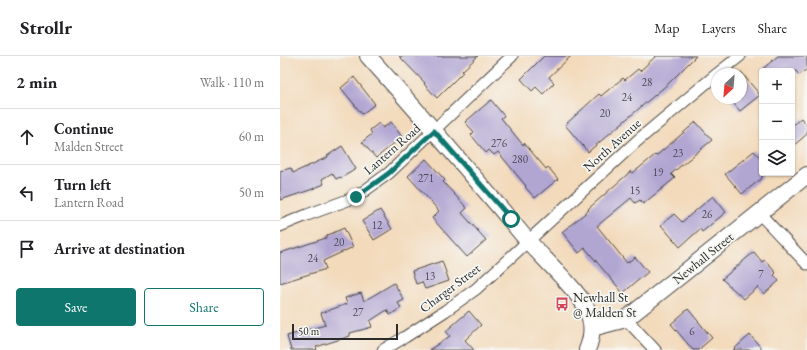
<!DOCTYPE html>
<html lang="en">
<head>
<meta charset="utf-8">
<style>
	:root { --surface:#fff; --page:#f2f2f2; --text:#202124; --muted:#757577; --line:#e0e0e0; --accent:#0f766e }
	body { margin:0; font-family:"EB Garamond",serif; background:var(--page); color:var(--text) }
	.controls { position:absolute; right:12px; top:12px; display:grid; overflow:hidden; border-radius:4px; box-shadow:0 1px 3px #0004 }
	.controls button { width:36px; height:36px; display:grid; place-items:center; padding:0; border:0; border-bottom:1px solid var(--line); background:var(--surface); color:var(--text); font:20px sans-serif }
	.compass { position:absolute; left:431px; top:12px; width:36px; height:36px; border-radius:50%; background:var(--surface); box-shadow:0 1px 3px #0004; rotate:206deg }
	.scale { position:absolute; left:12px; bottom:10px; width:106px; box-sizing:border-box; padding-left:4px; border:2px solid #2b2b2b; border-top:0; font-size:11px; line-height:14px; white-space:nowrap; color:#2b2b2b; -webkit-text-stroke:3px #f6f6f2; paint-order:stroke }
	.stop { position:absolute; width:12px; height:12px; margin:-9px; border:3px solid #0f766e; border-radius:50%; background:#fff }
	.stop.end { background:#0f766e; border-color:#fff; box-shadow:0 1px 4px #0008 }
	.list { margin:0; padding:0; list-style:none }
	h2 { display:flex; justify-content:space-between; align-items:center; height:52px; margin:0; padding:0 16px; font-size:17px }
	h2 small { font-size:13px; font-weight:400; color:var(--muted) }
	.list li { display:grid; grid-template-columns:26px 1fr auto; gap:12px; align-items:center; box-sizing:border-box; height:56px; padding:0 16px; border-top:1px solid var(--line) }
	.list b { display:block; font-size:15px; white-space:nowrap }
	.list p { margin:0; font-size:13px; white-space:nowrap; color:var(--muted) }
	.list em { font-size:13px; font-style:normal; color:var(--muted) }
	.actions { display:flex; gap:8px; padding:12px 16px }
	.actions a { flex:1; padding:9px 0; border:1px solid var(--accent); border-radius:4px; text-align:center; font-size:14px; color:var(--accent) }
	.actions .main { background:var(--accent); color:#fff }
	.icon { flex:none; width:22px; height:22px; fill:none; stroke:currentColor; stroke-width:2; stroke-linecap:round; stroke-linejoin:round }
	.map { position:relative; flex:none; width:527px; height:294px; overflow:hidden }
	header { display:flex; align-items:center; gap:24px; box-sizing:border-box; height:56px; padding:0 20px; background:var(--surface); border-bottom:1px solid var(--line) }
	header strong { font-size:19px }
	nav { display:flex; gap:22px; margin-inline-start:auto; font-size:14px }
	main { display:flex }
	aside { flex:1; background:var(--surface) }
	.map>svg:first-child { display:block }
	.building { fill:#b1a5d2 }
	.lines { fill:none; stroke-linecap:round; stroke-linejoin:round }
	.street-casing { stroke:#494541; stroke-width:13 }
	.secondary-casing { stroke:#494541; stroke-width:18 }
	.street { stroke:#fff; stroke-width:11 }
	.secondary { stroke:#fff; stroke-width:16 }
	.route { stroke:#0f766e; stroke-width:5 }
	.labels { text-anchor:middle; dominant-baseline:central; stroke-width:3.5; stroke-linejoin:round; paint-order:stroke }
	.number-label { font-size:11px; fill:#4c4a55 }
	.street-label { font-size:13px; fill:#2b2b2b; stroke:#f6f6f2 }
	.poi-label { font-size:13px; fill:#2b2b2b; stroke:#f6f6f2; text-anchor:start }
</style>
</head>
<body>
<header>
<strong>Strollr</strong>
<nav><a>Map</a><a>Layers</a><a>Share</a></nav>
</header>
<main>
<aside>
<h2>2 min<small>Walk · 110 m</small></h2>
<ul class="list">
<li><svg class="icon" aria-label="ahead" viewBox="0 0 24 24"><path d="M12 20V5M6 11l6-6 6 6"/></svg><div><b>Continue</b><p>Malden Street</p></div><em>60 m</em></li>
<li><svg class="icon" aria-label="left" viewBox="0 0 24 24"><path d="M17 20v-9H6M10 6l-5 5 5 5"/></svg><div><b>Turn left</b><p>Lantern Road</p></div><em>50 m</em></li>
<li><svg class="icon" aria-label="arrive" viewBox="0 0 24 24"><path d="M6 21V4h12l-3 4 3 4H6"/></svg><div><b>Arrive at destination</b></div></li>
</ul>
<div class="actions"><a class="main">Save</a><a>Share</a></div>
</aside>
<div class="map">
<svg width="527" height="294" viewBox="0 0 527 294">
	<rect width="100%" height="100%" fill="#f6f6f2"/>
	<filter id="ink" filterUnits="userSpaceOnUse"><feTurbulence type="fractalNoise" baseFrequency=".025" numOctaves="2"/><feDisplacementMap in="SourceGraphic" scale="8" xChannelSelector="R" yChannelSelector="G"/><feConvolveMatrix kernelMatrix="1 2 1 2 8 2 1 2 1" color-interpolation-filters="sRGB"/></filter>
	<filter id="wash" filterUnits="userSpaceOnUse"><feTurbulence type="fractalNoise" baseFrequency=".012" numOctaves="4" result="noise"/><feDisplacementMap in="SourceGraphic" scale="16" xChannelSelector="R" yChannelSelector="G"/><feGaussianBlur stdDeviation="0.9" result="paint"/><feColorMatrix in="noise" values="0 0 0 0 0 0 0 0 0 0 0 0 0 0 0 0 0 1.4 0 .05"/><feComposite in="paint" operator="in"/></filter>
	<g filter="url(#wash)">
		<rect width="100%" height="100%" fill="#f3dabb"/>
		<g id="blocks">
			<path class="building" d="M119 0H198L182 15 183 16 157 42 144 28 145 27Z
				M264 0H291L269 21 274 27 263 38 256 31 252 35 241 23Z
				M376 0H416L389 27 308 96 285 69 319 38 321 40 343 22 345 24 358 13 360 15Z
				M498 0H527V13L519 19 516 15H480Z
				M461 16 480 39 460 55 449 42H461Z
				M74 21 95 48 82 58 61 32Z
				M211 44 224 60 221 62 243 89 244 87 266 113 268 111 278 123 255 142 245 131 246 130 218 96 214 99 209 94 206 97 191 79 194 76 185 66Z
				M521 62 527 69V78L512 91V70Z
				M111 66 122 81 96 102 82 86 92 78 90 74 99 67 103 72Z
				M416 66 432 84 391 118 395 122 363 148 360 144 355 147 351 142 317 170 347 207 355 201 368 216 343 237 305 192 299 197 282 176 309 154 308 153 351 115 353 117 375 99 376 100Z
				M62 90 76 113 61 122 60 121 56 123 52 117 42 123 44 128 30 134 0 144V115L11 112 13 117 48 101 47 100Z
				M474 95 482 104V122L462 138 445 118Z
				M146 103 165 124 163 126 187 152 182 157 206 184 187 201 152 162 159 155 128 120Z
				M433 140 446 156 422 176 420 173 400 191 381 169 394 158 402 166Z
				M100 154 112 173 94 184 82 165Z
				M64 172 73 191 43 205 46 213 0 227V197L46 182V180Z
				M474 196 482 206 485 204 496 217 494 219 499 225 484 238 478 231 464 243 442 223Z
				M162 205 169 225 145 233 142 226 136 228 132 215Z
				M114 227 124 244 118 247 121 252 110 259 107 254 90 265 92 271 70 277V280L36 291 37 294H11L7 280 45 269 41 257 67 248 65 242 81 237 84 245Z
				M408 253 432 282 418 294H413L391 268Z
				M189 255 201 269 185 284 194 294H149L170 280 166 275Z
				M470 279 483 294H453Z"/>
		</g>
	</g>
	<g filter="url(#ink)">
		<use href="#blocks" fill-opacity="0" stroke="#494541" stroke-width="1"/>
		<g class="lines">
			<g class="street-casing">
				<path id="street" d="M437 18 460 0
					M479 157 527 208
					M0 170 27 159 76 141 109 117 232 0
					M346 263 375 294
					M103 294 125 281 165 255 196 233 357 85 437 18"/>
			</g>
			<g class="secondary-casing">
				<path id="secondary" d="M88 0C142 60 195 122 247 184 259 197 271 209 283 222 291 231 301 241 307 253 313 268 313 279 307 294
					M312 272 346 263 527 119"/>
			</g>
			<use href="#street" class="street"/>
			<use href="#secondary" class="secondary"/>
		</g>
	</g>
	<g class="lines" filter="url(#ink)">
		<path class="route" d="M76 141 109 117 154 75 231 163"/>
	</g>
	<defs>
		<g id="bus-bare" transform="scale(1.08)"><path d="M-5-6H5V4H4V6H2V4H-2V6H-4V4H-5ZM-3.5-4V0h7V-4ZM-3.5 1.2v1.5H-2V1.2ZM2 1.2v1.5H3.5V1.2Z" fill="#d1495b" stroke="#f6f6f2" stroke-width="2.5" paint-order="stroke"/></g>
	</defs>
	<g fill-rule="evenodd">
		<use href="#bus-bare" x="282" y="248"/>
	</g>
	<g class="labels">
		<g class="number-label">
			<text x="367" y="26">28</text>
			<text x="347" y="41">24</text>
			<text x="325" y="57">20</text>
			<text x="219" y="87">276</text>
			<text x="398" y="97">23</text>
			<text x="240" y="103">280</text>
			<text x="378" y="116">19</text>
			<text x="146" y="122">271</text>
			<text x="355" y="134">15</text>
			<text x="427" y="158">26</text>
			<text x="97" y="169">12</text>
			<text x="59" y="186">20</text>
			<text x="33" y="202">24</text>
			<text x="481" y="218">7</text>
			<text x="150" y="220">13</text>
			<text x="78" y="256">27</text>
			<text x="412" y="275">6</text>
		</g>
		<g class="street-label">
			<text transform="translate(332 89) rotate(-42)">North Avenue</text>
			<text transform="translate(112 93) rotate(-41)">Lantern Road</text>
			<text transform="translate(423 202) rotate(-39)">Newhall Street</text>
			<text transform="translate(170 232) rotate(-37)">Charger Street</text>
		</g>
		<g class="poi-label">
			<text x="293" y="241">Newhall St<tspan x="293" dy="15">@ Malden St</tspan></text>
		</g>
	</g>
</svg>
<div class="controls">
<button>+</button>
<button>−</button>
<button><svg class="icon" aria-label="layers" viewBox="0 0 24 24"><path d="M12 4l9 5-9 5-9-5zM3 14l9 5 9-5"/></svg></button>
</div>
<svg class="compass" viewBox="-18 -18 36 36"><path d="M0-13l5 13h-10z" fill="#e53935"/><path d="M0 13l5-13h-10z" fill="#757577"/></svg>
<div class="scale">50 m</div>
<div class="stop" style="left:231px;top:163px"></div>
<div class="stop end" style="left:76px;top:141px"></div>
</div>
</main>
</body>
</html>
